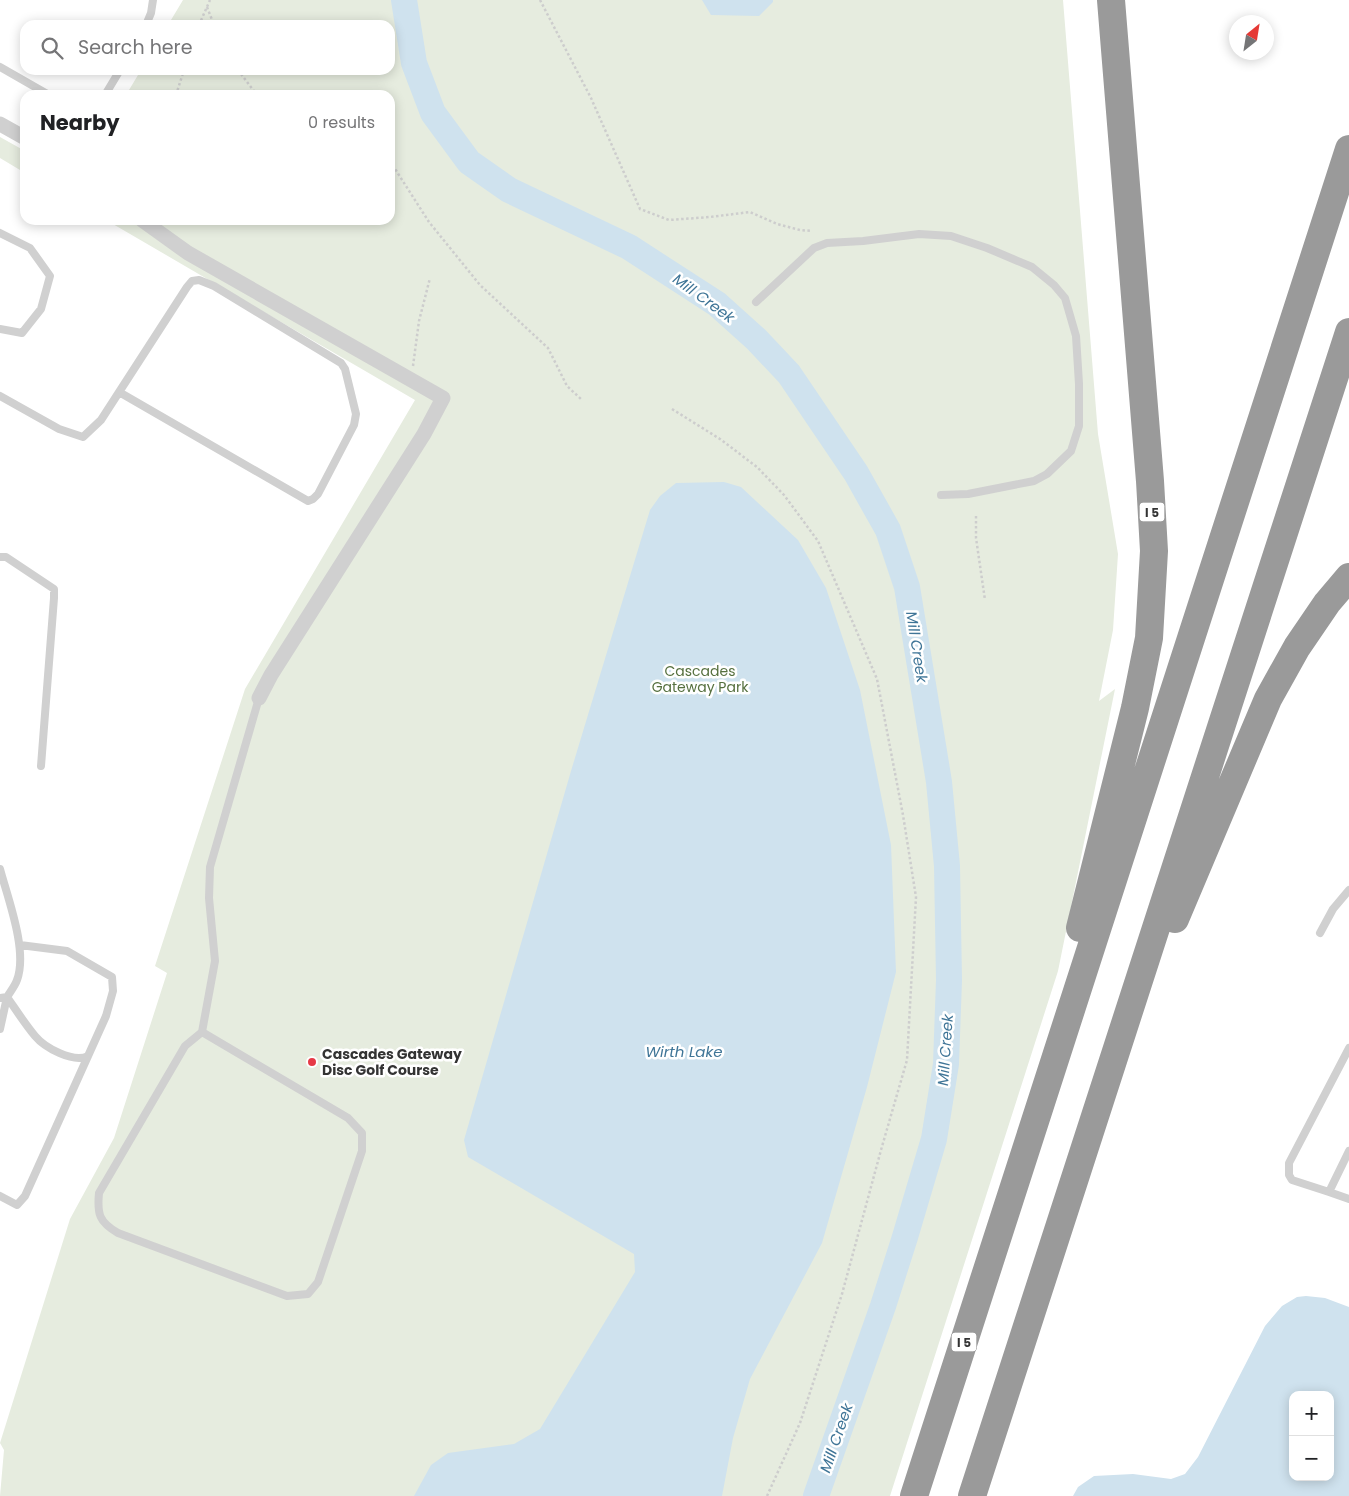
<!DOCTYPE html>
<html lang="en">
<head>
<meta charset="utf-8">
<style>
	:root { --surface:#fff; --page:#f2f2f2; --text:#202124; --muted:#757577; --line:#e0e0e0 }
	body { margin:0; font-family:Poppins,sans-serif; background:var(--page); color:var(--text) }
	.controls { position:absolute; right:15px; bottom:15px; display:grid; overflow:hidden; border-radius:10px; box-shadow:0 2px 12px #0003 }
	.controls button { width:45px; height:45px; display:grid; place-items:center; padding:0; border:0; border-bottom:1px solid var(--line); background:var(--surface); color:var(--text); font:25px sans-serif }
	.compass { position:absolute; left:1229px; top:15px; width:45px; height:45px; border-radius:50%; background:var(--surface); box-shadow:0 2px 12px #0003; rotate:30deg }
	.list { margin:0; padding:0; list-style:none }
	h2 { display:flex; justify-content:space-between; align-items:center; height:65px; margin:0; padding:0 20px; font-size:21px }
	h2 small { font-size:16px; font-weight:400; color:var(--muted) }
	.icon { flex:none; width:28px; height:28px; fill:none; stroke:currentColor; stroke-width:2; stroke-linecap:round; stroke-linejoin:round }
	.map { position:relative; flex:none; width:1349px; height:1496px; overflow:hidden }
	.search { position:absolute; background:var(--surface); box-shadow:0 2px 12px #0003; left:20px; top:20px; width:375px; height:55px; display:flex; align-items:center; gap:12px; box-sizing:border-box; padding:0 18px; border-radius:15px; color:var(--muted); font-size:19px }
	.panel { position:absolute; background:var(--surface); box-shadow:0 2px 12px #0003; left:20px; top:90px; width:375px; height:135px; border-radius:15px }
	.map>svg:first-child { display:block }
	.green { fill:#e6ecdf }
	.water { fill:#cfe2ee; fill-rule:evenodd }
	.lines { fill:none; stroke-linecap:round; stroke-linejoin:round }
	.river { stroke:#cfe2ee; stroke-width:26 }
	.path { stroke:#cdcdcd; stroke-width:2.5; stroke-dasharray:2.5 2.5; stroke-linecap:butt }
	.lane { stroke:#d0d0d0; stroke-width:8 }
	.street { stroke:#d0d0d0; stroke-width:15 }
	.highway { stroke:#9a9a9a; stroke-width:28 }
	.poi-dot { fill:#e63946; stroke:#fff; stroke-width:2 }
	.labels { text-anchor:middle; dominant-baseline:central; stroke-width:5; stroke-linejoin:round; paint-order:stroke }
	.shield { fill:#fff; stroke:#707070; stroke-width:1 }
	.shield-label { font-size:12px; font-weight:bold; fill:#333 }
	.park-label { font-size:14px; fill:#56703f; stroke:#fff }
	.poi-label { font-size:14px; font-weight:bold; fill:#333; stroke:#fff; text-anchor:start }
	.water-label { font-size:15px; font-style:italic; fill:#3f7597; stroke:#fff }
</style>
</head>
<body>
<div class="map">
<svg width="1349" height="1496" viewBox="0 0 1349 1496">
	<rect width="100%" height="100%" fill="#fff"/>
	<path class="green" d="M183 0H1063L1098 434 1118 554 1113 630 1099 701 1115 689 1058 971 890 1496H0L4 1450 0 1443 70 1219 114 1138 167 973 155 966 245 689 415 400 106 220H390V95H126L141 70H390V25H168Z
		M0 137 25 151V173L0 158Z"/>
	<path class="water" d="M702 0H773V2L759 16 711 15Z
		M724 482 741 487 798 540 826 588 860 690 891 845 896 972 867 1087 822 1243 750 1379 733 1438 722 1496H414L431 1465 448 1453 514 1444 540 1429 635 1272 634 1254 468 1157 464 1140 571 771 650 510 660 496 676 483Z
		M1306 1296 1325 1298 1349 1307V1496H1073L1078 1487 1094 1476 1133 1474 1171 1479 1185 1474 1198 1457 1265 1326 1282 1306 1297 1297ZM1293 1395H1330V1477H1293Z"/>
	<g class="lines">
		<path class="river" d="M404 0 414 63 433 113 469 162 509 190 629 247 717 304 756 339 789 374 856 473 888 530 907 587 939 782 947 866 949 980 946 1064 934 1139 905 1237 883 1306 816 1496"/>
		<path class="path" d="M540 0 591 98 640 209 669 220 710 217 750 212 777 224 800 230 812 231
			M207 7 214 25
			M199 25 210 0
			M238 70 257 95
			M176 95 184 70
			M390 161 429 222 480 285 548 348 567 386 582 400
			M413 366 419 321 430 278
			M672 409 720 439 757 467 784 495 818 541 877 679 903 815 916 897 907 1060 881 1150 842 1294 800 1423 767 1496
			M976 516V538L985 600"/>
		<path class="lane" d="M146 25 151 13 153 0
			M0 67 49 95
			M105 95 120 70
			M0 233 30 248 50 276 41 309 22 333 0 329
			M756 302 814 248 827 243 863 241 919 234 951 236 987 248 1032 267 1054 285 1065 298 1076 336 1079 384V426L1071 451 1047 474 1034 481 968 494 941 495
			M0 396 59 429 83 437 101 420 187 287 192 281 199 280 214 286 341 363 345 369 356 414 354 425 318 494 313 499 308 501 119 392
			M0 557H6L54 589V598L41 766
			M0 869C8 899 28 951 17 980 15 986 10 992 7 997L0 998
			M1320 933 1333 909 1349 890
			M7 997C16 1010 25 1024 35 1036 45 1048 73 1063 88 1056
			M0 1029 7 997
			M202 1032 348 1118 362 1133V1151L318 1282 308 1294 287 1296 118 1233C99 1222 97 1214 99 1193L185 1046 202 1032 215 961 209 898 210 867 259 698
			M1349 1151 1329 1192 1349 1199
			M1329 1192 1292 1180 1289 1175V1163L1349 1048
			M0 1196 17 1205 25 1196 106 1016 113 991 112 977 67 951 20 945"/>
		<path class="street" d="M0 124 25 138
			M142 220 188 253 443 398 424 434 271 675 259 698"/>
		<path class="highway" d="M1175 919 1268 699 1297 647 1327 603 1349 577
			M1080 928 1135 708 1149 638 1154 551 1150 481 1111 0
			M914 1496 1349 149
			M972 1496 1349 332"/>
	</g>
	<circle class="poi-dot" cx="312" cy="1062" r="5"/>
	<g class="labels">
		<g class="shield">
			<rect x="1139.5" y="502.5" width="25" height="19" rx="4"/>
			<rect x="951.5" y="1332.5" width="25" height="19" rx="4"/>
		</g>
		<g class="shield-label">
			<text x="1152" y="512">I 5</text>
			<text x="964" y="1342">I 5</text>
		</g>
		<g class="park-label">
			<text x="700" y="671">Cascades<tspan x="700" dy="16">Gateway Park</tspan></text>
		</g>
		<g class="poi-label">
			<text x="322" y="1054">Cascades Gateway<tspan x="322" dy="16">Disc Golf Course</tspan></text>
		</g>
		<g class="water-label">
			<text transform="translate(704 298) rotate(36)">Mill Creek</text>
			<text transform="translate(917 647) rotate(81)">Mill Creek</text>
			<text transform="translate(945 1050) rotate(-86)">Mill Creek</text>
			<text x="684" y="1051">Wirth Lake</text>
			<text transform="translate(836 1438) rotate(-71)">Mill Creek</text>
		</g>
	</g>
</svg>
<div class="controls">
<button>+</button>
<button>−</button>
</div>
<svg class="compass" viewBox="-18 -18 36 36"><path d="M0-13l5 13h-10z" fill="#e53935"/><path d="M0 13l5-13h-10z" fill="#757577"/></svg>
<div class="search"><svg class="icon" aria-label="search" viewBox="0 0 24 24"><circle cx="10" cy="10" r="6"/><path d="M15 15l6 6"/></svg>Search here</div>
<section class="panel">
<h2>Nearby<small>0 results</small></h2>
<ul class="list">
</ul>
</section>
</div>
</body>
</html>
